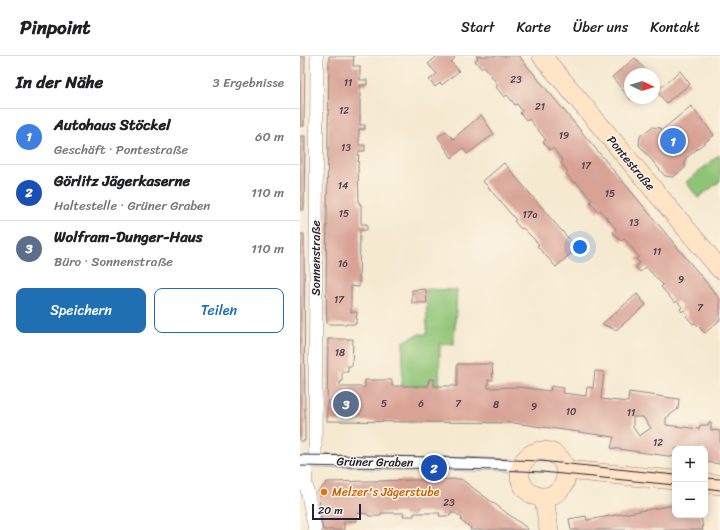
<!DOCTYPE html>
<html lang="de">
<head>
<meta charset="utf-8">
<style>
	:root { --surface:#fff; --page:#f6f6f6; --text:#202124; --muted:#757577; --line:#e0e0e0; --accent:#1f6fb2 }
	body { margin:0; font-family:Sriracha,sans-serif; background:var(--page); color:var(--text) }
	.controls { position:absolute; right:12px; bottom:12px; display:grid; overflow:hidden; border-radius:8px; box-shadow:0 2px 10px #0003 }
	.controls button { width:36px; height:36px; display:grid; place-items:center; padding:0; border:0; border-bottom:1px solid var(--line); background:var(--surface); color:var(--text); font:20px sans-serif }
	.compass { position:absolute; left:324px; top:12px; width:36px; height:36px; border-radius:50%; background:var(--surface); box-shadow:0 2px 10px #0003; rotate:94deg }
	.scale { position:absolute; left:12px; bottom:10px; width:49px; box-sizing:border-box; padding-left:4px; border:2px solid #22223b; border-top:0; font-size:11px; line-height:14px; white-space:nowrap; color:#22223b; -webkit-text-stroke:3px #fcf5e5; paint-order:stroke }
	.you { position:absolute; left:280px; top:191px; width:14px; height:14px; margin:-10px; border:3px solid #fff; border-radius:50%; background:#1a73e8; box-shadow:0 0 0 6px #1a73e833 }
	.badge { display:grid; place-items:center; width:26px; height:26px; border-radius:50%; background:var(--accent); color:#fff; font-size:13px; font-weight:700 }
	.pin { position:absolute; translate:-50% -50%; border:2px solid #fff; box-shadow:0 1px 4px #0006 }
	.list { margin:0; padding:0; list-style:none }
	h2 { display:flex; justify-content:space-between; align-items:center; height:52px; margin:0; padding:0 16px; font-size:17px }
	h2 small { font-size:13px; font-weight:400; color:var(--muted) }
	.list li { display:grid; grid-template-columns:26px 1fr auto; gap:12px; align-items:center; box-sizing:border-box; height:56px; padding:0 16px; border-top:1px solid var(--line) }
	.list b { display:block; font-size:15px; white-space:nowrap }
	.list p { margin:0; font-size:13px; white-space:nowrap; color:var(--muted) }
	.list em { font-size:13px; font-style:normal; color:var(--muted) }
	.actions { display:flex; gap:8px; padding:12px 16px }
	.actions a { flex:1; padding:9px 0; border:1px solid var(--accent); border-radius:8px; text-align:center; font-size:14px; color:var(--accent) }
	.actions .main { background:var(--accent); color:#fff }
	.map { position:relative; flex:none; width:420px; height:474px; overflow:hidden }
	header { display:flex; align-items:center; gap:24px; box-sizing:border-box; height:56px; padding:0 20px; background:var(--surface); border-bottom:1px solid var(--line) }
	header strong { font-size:19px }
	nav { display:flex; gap:22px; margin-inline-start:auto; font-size:14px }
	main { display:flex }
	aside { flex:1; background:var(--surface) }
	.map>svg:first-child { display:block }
	.green { fill:#8fc476; stroke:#587358 }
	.building { fill:#d8a395; fill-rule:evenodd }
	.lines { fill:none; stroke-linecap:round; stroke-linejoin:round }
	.street-casing { stroke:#8c8686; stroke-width:14 }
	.secondary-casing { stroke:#8c8686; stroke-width:20 }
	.street { stroke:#fff; stroke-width:13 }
	.secondary { stroke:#ffe4c6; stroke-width:19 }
	.tram { stroke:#22223b; stroke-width:1 }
	.food-dot { fill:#e8710a; stroke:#fcf5e5; stroke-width:1.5 }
	.labels { text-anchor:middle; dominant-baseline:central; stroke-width:3; stroke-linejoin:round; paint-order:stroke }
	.number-label { font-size:10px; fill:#504252 }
	.street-label { font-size:12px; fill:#22223b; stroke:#fcf5e5 }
	.food-label { font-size:12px; fill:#c56008; stroke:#fcf5e5; text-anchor:start }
</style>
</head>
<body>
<header>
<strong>Pinpoint</strong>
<nav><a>Start</a><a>Karte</a><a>Über uns</a><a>Kontakt</a></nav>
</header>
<main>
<aside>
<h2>In der Nähe<small>3 Ergebnisse</small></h2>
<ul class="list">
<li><span class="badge" style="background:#3f7fe0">1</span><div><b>Autohaus Stöckel</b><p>Geschäft · Pontestraße</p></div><em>60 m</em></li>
<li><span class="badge" style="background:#1a4fb4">2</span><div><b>Görlitz Jägerkaserne</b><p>Haltestelle · Grüner Graben</p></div><em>110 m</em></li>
<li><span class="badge" style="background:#5c6f8a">3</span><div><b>Wolfram-Dunger-Haus</b><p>Büro · Sonnenstraße</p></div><em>110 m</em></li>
</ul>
<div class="actions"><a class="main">Speichern</a><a>Teilen</a></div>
</aside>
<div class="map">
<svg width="420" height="474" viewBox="0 0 420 474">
	<rect width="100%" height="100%" fill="#fcf5e5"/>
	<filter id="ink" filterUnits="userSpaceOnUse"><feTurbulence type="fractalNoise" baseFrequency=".025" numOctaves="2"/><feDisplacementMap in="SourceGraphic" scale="8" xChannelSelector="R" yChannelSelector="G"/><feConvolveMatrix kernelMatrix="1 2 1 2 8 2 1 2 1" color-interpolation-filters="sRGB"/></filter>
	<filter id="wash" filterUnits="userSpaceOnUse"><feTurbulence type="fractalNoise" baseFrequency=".012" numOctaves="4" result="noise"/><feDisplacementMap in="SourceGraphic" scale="16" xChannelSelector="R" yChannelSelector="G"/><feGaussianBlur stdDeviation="0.9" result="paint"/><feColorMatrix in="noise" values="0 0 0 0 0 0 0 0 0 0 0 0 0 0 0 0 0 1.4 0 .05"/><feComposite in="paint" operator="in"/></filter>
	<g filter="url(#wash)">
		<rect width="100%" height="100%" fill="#f5e9d0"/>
		<path class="green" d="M419 99 420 101V125L398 142 386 126Z
			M126 233 157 234 154 288H140L139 330H134V323H129L128 330H102L103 286 119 278H127Z"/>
		<g id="blocks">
			<path class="building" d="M0 0H5L4 70H0Z
				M29 0H54L53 10H60V24H67V29H60V69H65V73H59V89H65V95H59L58 111 59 148H61V168H67V174H60L59 231 51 230V256H57L56 268H27L26 231Z
				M137 0H153L155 2 151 6 159 15 142 29 140 27 135 31 129 24 137 18 128 8Z
				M176 0H219L420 243V264L405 277 395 267 393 268 386 260 388 259 384 254 382 256 380 253 382 251 377 245 375 247 361 231 363 229 346 211 340 216 336 211 340 207 336 203 339 201 324 183 321 185 313 176 316 173 300 154 298 156 290 146 292 144 276 126 274 127 266 118 268 116 261 107 263 105 253 92 250 94 243 86 246 84 229 63 227 65 220 57 222 55 217 48 215 49 207 39 204 41 196 31 198 29 191 20H192L184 10 181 12 175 5 178 2Z
				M335 2 349 18H330V42H333L331 44 312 21Z
				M380 15 390 28 366 47 357 35 354 37V25L360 32Z
				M391 50 414 79 385 103V112L373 121 365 120 339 89 340 80 352 71 360 72 362 74Z
				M181 59 194 78 167 98 163 92 152 102 138 81 146 75 153 83Z
				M0 80H5L4 154H0Z
				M204 107 254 166 277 192 256 211 237 190 239 189 233 182 223 172 221 173 214 165 216 164 183 125Z
				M0 178H4L5 385H0Z
				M126 233 127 247H112V234Z
				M337 238 346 249 316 274 302 268Z
				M28 283H53L52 310H48V316H42V326H40V331H65V324H92V330H128L129 323H134V330H157V308H192L193 324H188V332L218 331 250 335 251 330 264 332 263 337 286 340 287 331 293 332 295 315 304 316 301 343 328 346 329 336 379 343 378 353 366 362V369L399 373 400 369H408L409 367H411V374L420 375V408L405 406V393H375V401L311 392 314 381 214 367 27 365ZM333 361H343L351 372 339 380 333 371Z
				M161 423 227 472 228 474H170L171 472 161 465 162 462 155 457H150V460H139L140 457H114V460H103L104 457H81V460H68V458L57 457V465H44V474H23L20 456 19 435 27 426Z
				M375 449V459H401L403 474H271L269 463 286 460 287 464Z"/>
		</g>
	</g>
	<g filter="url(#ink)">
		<use href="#blocks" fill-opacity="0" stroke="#8c8686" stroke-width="1"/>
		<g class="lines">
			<g class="street-casing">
				<path id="street" d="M0 405 158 408 221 410
					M5 405 6 429 15 474
					M15 405 17 0"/>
			</g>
			<g class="secondary-casing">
				<path id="secondary" d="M242 0 420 213
					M220 418a23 23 0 1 1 46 0a23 23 0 1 1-46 0Z
					M266 414 375 424
					M405 427 420 429
					M244 442 249 474"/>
			</g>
			<use href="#street" class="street"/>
			<use href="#secondary" class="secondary"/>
			<path class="tram" d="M0 399 136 401 240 405 375 419
				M0 410 200 414 242 416 375 429
				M405 422 420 423
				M405 432 420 434"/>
		</g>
	</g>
	<circle class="food-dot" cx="24" cy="436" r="4"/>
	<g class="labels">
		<g class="number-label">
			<text x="216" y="24">23</text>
			<text x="48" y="27">11</text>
			<text x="240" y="51">21</text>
			<text x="44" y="55">12</text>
			<text x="264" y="80">19</text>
			<text x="46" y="92">13</text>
			<text x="286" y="110">17</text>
			<text x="43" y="130">14</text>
			<text x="310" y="138">15</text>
			<text x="44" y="158">15</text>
			<text x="230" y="159">17a</text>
			<text x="334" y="167">13</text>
			<text x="357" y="196">11</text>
			<text x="43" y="208">16</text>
			<text x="381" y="224">9</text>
			<text x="39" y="244">17</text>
			<text x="400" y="252">7</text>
			<text x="40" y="297">18</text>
			<text x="84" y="348">5</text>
			<text x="121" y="348">6</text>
			<text x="158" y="348">7</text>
			<text x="196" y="349">8</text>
			<text x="234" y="351">9</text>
			<text x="271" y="356">10</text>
			<text x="331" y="357">11</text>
			<text x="358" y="387">12</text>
			<text x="149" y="447">23</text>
		</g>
		<g class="street-label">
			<text transform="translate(331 107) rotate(50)">Pontestraße</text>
			<text transform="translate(16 202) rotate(-90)">Sonnenstraße</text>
			<text transform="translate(75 406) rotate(1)">Grüner Graben</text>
		</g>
		<g class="food-label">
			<text x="32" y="436">Melzer's Jägerstube</text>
		</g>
	</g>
</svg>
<div class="controls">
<button>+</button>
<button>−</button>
</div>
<svg class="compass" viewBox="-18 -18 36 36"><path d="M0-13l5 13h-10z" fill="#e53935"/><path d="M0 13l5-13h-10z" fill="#757577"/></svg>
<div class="scale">20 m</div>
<div class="you"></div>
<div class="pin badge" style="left:373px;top:85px;background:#3f7fe0">1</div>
<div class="pin badge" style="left:134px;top:412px;background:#1a4fb4">2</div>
<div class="pin badge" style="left:46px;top:348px;background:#5c6f8a">3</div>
</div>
</main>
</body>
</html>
